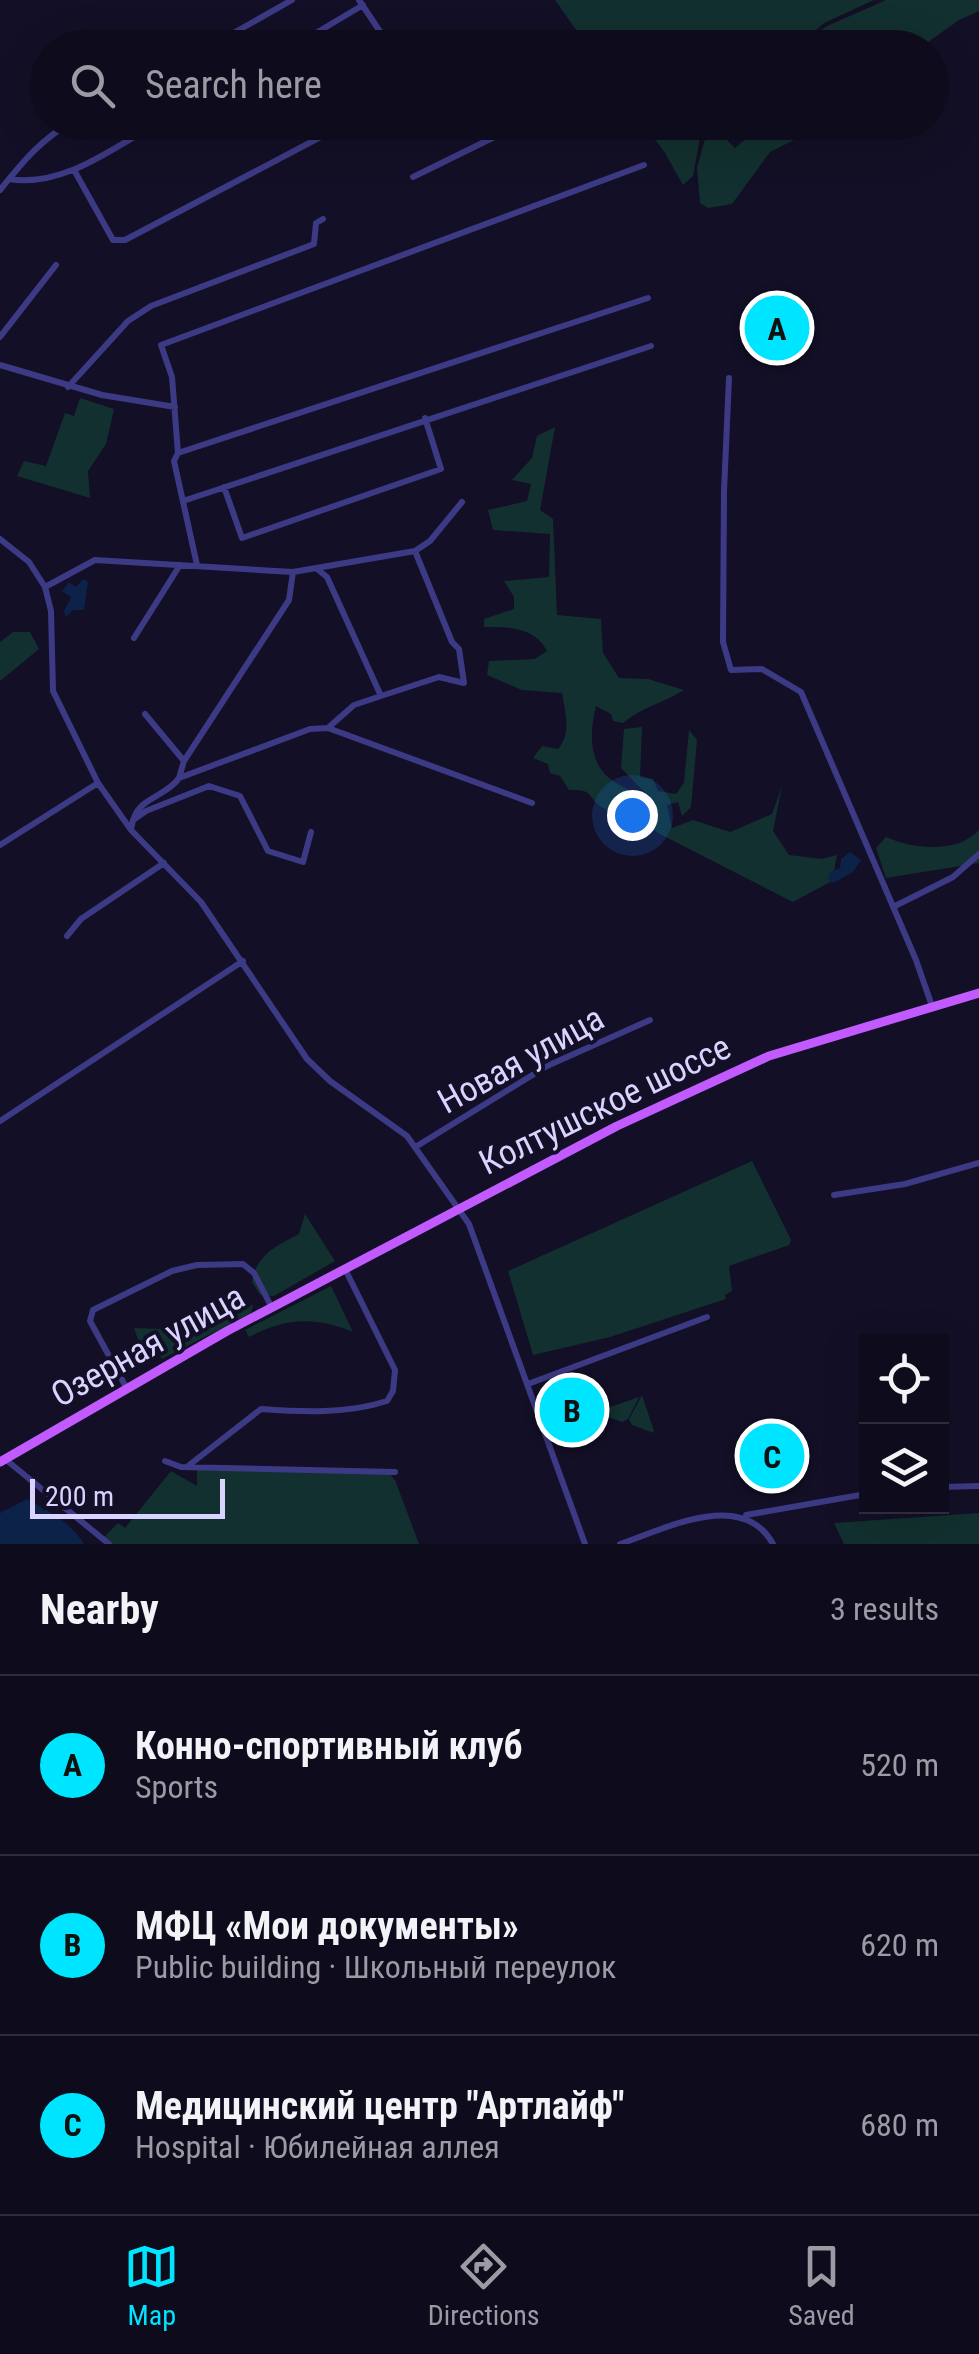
<!DOCTYPE html>
<html lang="en">
<head>
<meta charset="utf-8">
<style>
	:root { --surface:#0e0b1c; --page:#1c1929; --text:#f1f3f6; --muted:#9b9ba3; --line:#2e2b3b; --accent:#00e5ff }
	body { margin:0; font-family:"Roboto Condensed",sans-serif; background:var(--page); color:var(--text) }
	.controls { position:absolute; right:30px; bottom:30px; display:grid; overflow:hidden; border-radius:0px; box-shadow:0 10px 40px #0002 }
	.controls button { width:90px; height:90px; display:grid; place-items:center; padding:0; border:0; border-bottom:2px solid var(--line); background:var(--surface); color:var(--text); font:50px sans-serif }
	.scale { position:absolute; left:30px; bottom:25px; width:195px; box-sizing:border-box; padding-left:10px; border:5px solid #d9d4ff; border-top:0; font-size:28px; line-height:35px; white-space:nowrap; color:#d9d4ff; -webkit-text-stroke:8px #130f26; paint-order:stroke }
	.you { position:absolute; left:632px; top:815px; width:35px; height:35px; margin:-25px; border:8px solid #fff; border-radius:50%; background:#1a73e8; box-shadow:0 0 0 15px #1a73e833 }
	.badge { display:grid; place-items:center; width:65px; height:65px; border-radius:50%; background:var(--accent); color:#111; font-size:32px; font-weight:700 }
	.pin { position:absolute; translate:-50% -50%; border:5px solid #fff; box-shadow:0 2px 10px #0006 }
	.list { margin:0; padding:0; list-style:none }
	h2 { display:flex; justify-content:space-between; align-items:center; height:130px; margin:0; padding:0 40px; font-size:42px }
	h2 small { font-size:32px; font-weight:400; color:var(--muted) }
	.list li { display:grid; grid-template-columns:65px 1fr auto; gap:30px; align-items:center; box-sizing:border-box; height:180px; padding:0 40px; border-top:2px solid var(--line) }
	.list b { display:block; font-size:38px; white-space:nowrap }
	.list p { margin:0; font-size:32px; white-space:nowrap; color:var(--muted) }
	.list em { font-size:32px; font-style:normal; color:var(--muted) }
	.icon { flex:none; width:55px; height:55px; fill:none; stroke:currentColor; stroke-width:2; stroke-linecap:round; stroke-linejoin:round }
	.map { position:relative; flex:none; width:979px; height:1544px; overflow:hidden }
	.search { position:absolute; background:var(--surface); box-shadow:0 10px 40px #0002; left:30px; right:30px; top:30px; height:110px; display:flex; align-items:center; gap:25px; box-sizing:border-box; padding:0 35px; border-radius:55px; color:var(--muted); font-size:38px }
	.sheet { height:670px; background:var(--surface) }
	nav { display:flex; justify-content:space-around; align-items:center; box-sizing:border-box; height:140px; border-top:2px solid var(--line); background:var(--surface); font-size:28px; color:var(--muted) }
	nav a { display:grid; justify-items:center; gap:5px }
	nav .on { color:var(--accent) }
	.map>svg:first-child { display:block }
	.green { fill:#12302f }
	.water { fill:#0c2248 }
	.lines { fill:none; stroke-linecap:round; stroke-linejoin:round }
	.minor { stroke:#3d3a85; stroke-width:6 }
	.major { stroke:#c25bff; stroke-width:9 }
	.labels { text-anchor:middle; dominant-baseline:central; stroke-width:8; stroke-linejoin:round; paint-order:stroke }
	.street-label { font-size:35px; fill:#d9d4ff; stroke:#130f26 }
</style>
</head>
<body>
<div class="map">
<svg width="979" height="1544" viewBox="0 0 979 1544">
	<rect width="100%" height="100%" fill="#130f26"/>
	<path class="green" d="M555 0H874L824 23 799 45 827 26 886 0H979V11L959 20 921 47 589 48Z
		M643 123H715L700 138 693 176 683 185 665 153Z
		M748 123H821L814 130 770 152 732 204 708 208 700 203 697 167 706 136H723L735 148 748 137Z
		M80 398 114 409 106 444 88 471 90 498 17 476 24 461 46 466 65 413 74 416Z
		M555 427 540 510 553 519 557 615 601 619 603 653 619 678 648 679 684 690C663 703 642 707 623 723L613 721 611 714 596 706C590 729 588 760 608 777 622 789 628 785 640 803L636 816C627 814 611 813 603 808 586 797 595 789 569 790L560 776 550 773 548 764 533 758 542 746 558 749C572 733 565 712 562 693L522 690 487 675 489 661 535 659 547 651C534 626 508 627 484 627V619L514 609V597L504 581 549 577 550 534 493 530 488 510 527 501 531 484 512 480 532 458 537 436Z
		M13 632H30L39 649 0 681V642Z
		M642 727 640 777 653 779 658 791 676 794 684 783 689 730 697 740 691 807 682 816 678 802 667 805 672 828 693 820 730 832 772 814 782 786 773 831 789 855 822 859 837 855 832 881 793 902 658 833 643 821 648 811 656 804 621 768 624 729Z
		M979 830V863L886 878 876 848 886 837C912 849 958 854 979 830Z
		M752 1161 791 1240 789 1245 729 1266 732 1291 725 1295 726 1299 610 1337 533 1355 508 1271Z
		M305 1214 335 1261 274 1296 260 1295 252 1282C256 1255 276 1246 299 1234Z
		M331 1286 353 1332C315 1316 285 1318 249 1337L245 1330Z
		M253 1305 251 1313 162 1359 151 1341 139 1342 134 1328 160 1329Z
		M642 1395 654 1431V1433L632 1425 629 1419Z
		M639 1397 628 1419 622 1422 596 1412Z
		M197 1470 390 1474 395 1480 419 1544H113L104 1537 118 1523 125 1528 171 1471 197 1486Z
		M979 1513V1544H844L834 1523Z"/>
	<path class="water" d="M83 579 88 582 84 610H73L66 617 64 611 71 597 62 591 69 582 76 587Z
		M850 852 861 860 853 872 833 883 828 880 830 872 840 868 841 859Z
		M27 1499C49 1512 71 1522 84 1544H0V1513Z"/>
	<g class="lines">
		<path class="minor" d="M359 0 391 48
			M207 48 292 0
			M291 48 363 5
			M74 170 113 240H125L349 122
			M413 177 525 122
			M9 179C63 188 113 148 159 122
			M0 190C22 163 41 139 72 122
			M0 337 56 265
			M0 365 102 395 175 407
			M729 378 724 491 723 642 731 670 762 669 801 692 916 960 932 1006
			M68 387 128 321 151 306 314 244 316 223 323 219
			M178 453 648 298
			M224 487 242 538 441 469 425 418
			M183 501 651 346
			M0 539 29 562 45 587 51 611 53 691 98 783 131 830 201 902 307 1059 330 1081 407 1136 469 1224 585 1544
			M415 551 430 541 462 502
			M197 565 174 461 178 453 172 377 161 345 644 165
			M317 569 327 577 381 696 354 705 329 727
			M293 572 289 600 184 761 179 778 310 729 328 728 532 803
			M45 587 95 560 293 572 415 551 452 642 459 649 464 683 439 677 381 696
			M134 638 180 565
			M145 714 184 761
			M134 818C141 797 167 796 179 778
			M131 829 133 820 146 811 209 786 240 796 268 851 303 862 311 832
			M0 845 98 783
			M893 907 953 877 979 854
			M67 936 81 919 164 863
			M0 1121 243 961
			M417 1146 547 1066 650 1020
			M834 1195 905 1184 979 1163
			M528 1384 707 1317
			M126 1387 90 1321 93 1310 172 1271 197 1265 243 1264 254 1273 272 1308
			M5 1459 109 1544
			M165 1461 181 1467 395 1472
			M188 1466 261 1409C302 1412 347 1414 387 1401L393 1391 395 1370 346 1271
			M942 1487 979 1486
			M746 1515 866 1494
			M620 1544C665 1529 742 1488 773 1544"/>
		<path class="major" d="M0 1462 227 1331 617 1126 769 1056 979 993"/>
	</g>
	<g class="labels">
		<g class="street-label">
			<text transform="translate(521 1060) rotate(-29)">Новая улица</text>
			<text transform="translate(605 1105) rotate(-26)">Колтушское шоссе</text>
			<text transform="translate(148 1346) rotate(-29)">Озерная улица</text>
		</g>
	</g>
</svg>
<div class="controls">
<button><svg class="icon" aria-label="locate" viewBox="0 0 24 24"><circle cx="12" cy="12" r="6"/><path d="M12 2v4M12 18v4M2 12h4M18 12h4"/></svg></button>
<button><svg class="icon" aria-label="layers" viewBox="0 0 24 24"><path d="M12 4l9 5-9 5-9-5zM3 14l9 5 9-5"/></svg></button>
</div>
<div class="scale">200 m</div>
<div class="you"></div>
<div class="pin badge" style="left:777px;top:328px">A</div>
<div class="pin badge" style="left:572px;top:1410px">B</div>
<div class="pin badge" style="left:772px;top:1456px">C</div>
<div class="search"><svg class="icon" aria-label="search" viewBox="0 0 24 24"><circle cx="10" cy="10" r="6"/><path d="M15 15l6 6"/></svg>Search here</div>
</div>
<section class="sheet">
<h2>Nearby<small>3 results</small></h2>
<ul class="list">
<li><span class="badge">A</span><div><b>Конно-спортивный клуб</b><p>Sports</p></div><em>520 m</em></li>
<li><span class="badge">B</span><div><b>МФЦ «Мои документы»</b><p>Public building · Школьный переулок</p></div><em>620 m</em></li>
<li><span class="badge">C</span><div><b>Медицинский центр &quot;Артлайф&quot;</b><p>Hospital · Юбилейная аллея</p></div><em>680 m</em></li>
</ul>
</section>
<nav>
<a class="on"><svg class="icon" aria-label="map" viewBox="0 0 24 24"><path d="M3 6l6-2 6 2 6-2v14l-6 2-6-2-6 2zM9 4v14M15 6v14"/></svg>Map</a>
<a><svg class="icon" aria-label="directions" viewBox="0 0 24 24"><path d="M12 3l9 9-9 9-9-9zM9 14v-3h6M13 9l2 2-2 2"/></svg>Directions</a>
<a><svg class="icon" aria-label="saved" viewBox="0 0 24 24"><path d="M7 4h10v16l-5-4-5 4z"/></svg>Saved</a>
</nav>
</body>
</html>
